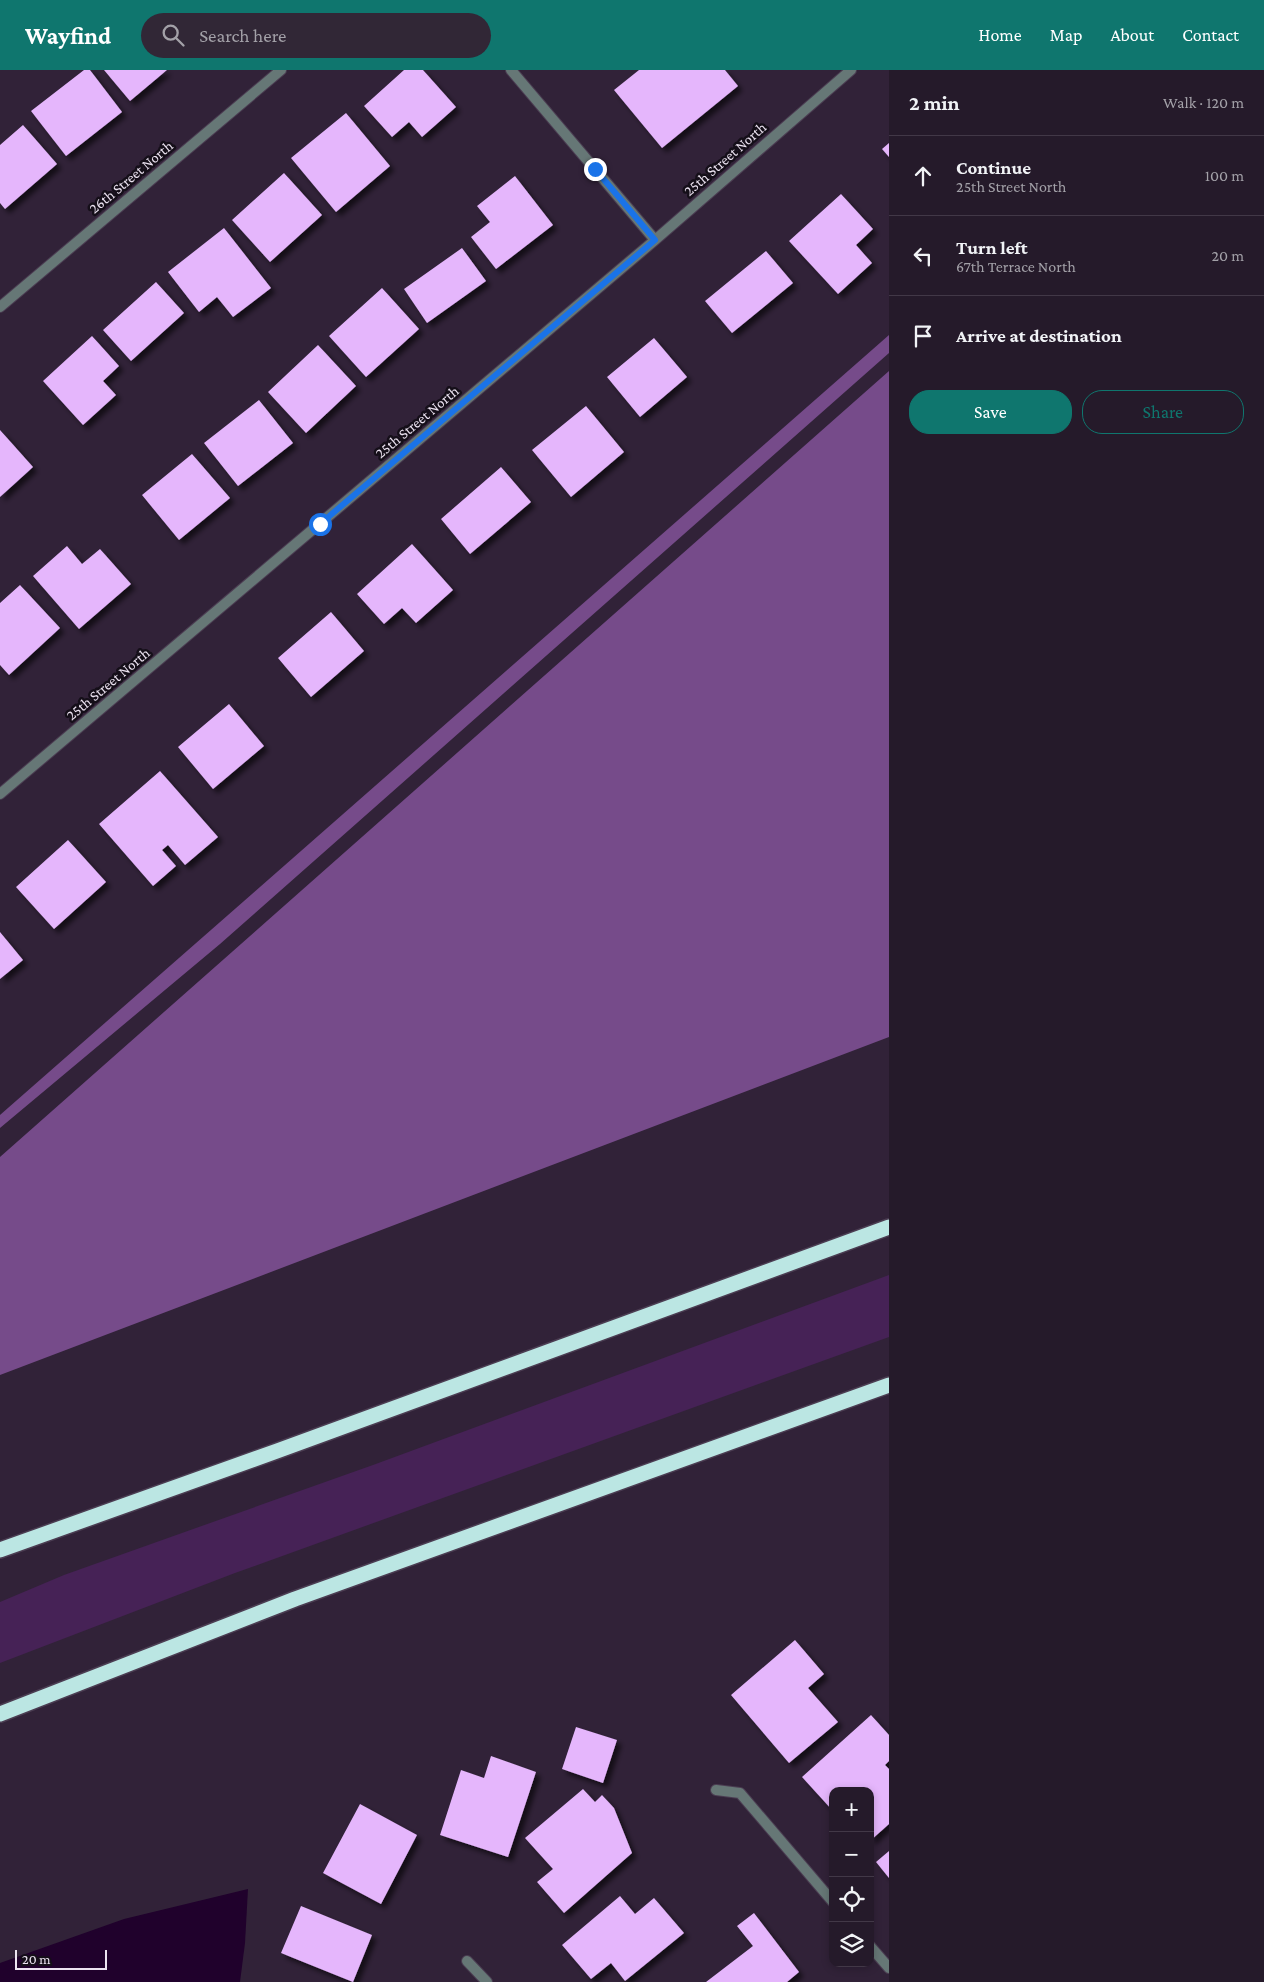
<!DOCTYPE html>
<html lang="en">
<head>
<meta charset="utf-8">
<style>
	:root { --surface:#251a2a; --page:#312736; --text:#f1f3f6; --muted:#a3a1a8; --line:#423847; --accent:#0f766e }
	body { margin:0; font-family:"Crimson Pro",serif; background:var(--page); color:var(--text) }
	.controls { position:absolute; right:15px; bottom:15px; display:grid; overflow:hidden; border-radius:10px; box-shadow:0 2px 8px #0003 }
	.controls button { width:45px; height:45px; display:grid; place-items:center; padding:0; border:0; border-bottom:1px solid var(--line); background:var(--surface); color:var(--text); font:25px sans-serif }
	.scale { position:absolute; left:15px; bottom:12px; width:92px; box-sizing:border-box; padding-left:5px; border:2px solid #ece3f1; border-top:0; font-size:14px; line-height:18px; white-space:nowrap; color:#ece3f1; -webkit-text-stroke:4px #150f19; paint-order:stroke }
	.stop { position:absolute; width:15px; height:15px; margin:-11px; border:4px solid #1a73e8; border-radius:50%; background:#fff }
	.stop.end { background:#1a73e8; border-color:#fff; box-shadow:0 1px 5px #0008 }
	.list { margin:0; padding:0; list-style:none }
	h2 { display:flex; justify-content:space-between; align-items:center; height:65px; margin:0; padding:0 20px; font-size:21px }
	h2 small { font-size:16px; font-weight:400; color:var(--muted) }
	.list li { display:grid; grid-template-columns:32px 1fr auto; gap:15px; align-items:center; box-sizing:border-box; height:80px; padding:0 20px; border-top:1px solid var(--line) }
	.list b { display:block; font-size:19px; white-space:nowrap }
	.list p { margin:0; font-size:16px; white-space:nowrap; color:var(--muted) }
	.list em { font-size:16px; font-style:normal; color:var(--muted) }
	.actions { display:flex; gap:10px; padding:15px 20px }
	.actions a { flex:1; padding:11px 0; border:1px solid var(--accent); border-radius:20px; text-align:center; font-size:18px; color:var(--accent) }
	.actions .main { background:var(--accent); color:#fff }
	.icon { flex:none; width:28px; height:28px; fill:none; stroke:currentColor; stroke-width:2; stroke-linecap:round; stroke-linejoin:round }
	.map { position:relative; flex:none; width:889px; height:1912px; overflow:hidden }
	header { display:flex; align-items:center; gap:30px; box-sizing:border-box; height:70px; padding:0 25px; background:var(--accent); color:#fff }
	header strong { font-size:24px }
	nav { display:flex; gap:28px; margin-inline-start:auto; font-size:18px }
	.search { width:350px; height:45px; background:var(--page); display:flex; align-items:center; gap:12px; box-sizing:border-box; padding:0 18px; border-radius:28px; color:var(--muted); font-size:19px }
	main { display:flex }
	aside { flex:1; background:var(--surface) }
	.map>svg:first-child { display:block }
	.green { fill:#462256 }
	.forest { fill:#764b8a }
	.water { fill:#20012c }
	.building { fill:#e5b6fc; filter:url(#shadow) }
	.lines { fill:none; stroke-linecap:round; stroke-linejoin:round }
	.street-casing { stroke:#4b3d52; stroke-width:12 }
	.highway-casing { stroke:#4b3d52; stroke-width:18 }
	.street { stroke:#667776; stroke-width:10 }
	.highway { stroke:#bbe6e3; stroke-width:15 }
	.route { stroke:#1a73e8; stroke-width:6 }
	.labels { text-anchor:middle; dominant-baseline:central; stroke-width:5; stroke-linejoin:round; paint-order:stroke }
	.street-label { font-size:15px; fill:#ece3f1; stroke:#150f19 }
</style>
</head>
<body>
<header>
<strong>Wayfind</strong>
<div class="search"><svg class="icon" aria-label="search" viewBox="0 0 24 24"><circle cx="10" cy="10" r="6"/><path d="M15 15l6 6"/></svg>Search here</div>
<nav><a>Home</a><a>Map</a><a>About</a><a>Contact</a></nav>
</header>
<main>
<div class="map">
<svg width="889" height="1912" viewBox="0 0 889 1912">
	<defs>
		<filter id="shadow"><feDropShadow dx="4.5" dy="4.5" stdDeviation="2.5" flood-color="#0009"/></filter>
	</defs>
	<rect width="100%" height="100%" fill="#312238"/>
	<path class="green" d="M889 1205V1267L235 1503 0 1593V1532L64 1505 373 1395Z"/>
	<path class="forest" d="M889 265V283L220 874 0 1058V1045Z
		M889 301V967L0 1305V1087Z"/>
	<path class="water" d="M248 1819 245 1873 240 1912H0V1893L124 1849Z"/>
	<path class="building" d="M84 0H90L122 42 66 86 31 41Z
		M104 0H167L130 31Z
		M404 0H423L456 37 422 67 409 52 392 67 364 36Z
		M639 0H725L738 16 662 78 614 20Z
		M346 43 390 96 336 142 291 88Z
		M23 55 57 94 5 139 0 133V75Z
		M889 73V87L882 79Z
		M284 103 322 145 270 192 232 150Z
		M515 106 553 155 496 199 471 167 490 152 477 136Z
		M841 124 873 159 856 175 872 193 838 224 789 171Z
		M224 158 271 218 233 247 217 227 199 242 168 202Z
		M462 178 486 211 427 253 404 219Z
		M766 181 793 213 732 263 705 231Z
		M156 212 184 243 131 291 103 260Z
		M382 218 419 259 366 307 329 266Z
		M92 266 119 296 103 311 116 325 83 355 43 311Z
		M654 268 687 307 640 347 607 307Z
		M318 275 356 316 306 363 268 322Z
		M259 330 293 373 238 416 204 373Z
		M586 336 624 382 571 427 532 380Z
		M0 360 33 397 0 427Z
		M192 384 230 428 179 470 142 425Z
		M501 397 531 432 470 484 441 449Z
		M412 474 453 520 416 553 402 538 384 554 357 524Z
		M67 476 82 494 100 479 131 514 79 559 33 506Z
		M20 515 60 558 9 605 0 595V533Z
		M331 542 364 581 311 627 278 588Z
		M229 634 264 676 213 719 178 677Z
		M160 701 218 767 185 795 168 775 162 780 176 796 153 816 99 754Z
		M68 770 106 812 54 859 16 817Z
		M0 862 23 890 0 909Z
		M795 1570 824 1604 808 1618 838 1652 789 1693 731 1625Z
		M871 1645 889 1665V1691L885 1695 889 1699V1754L870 1771V1721H833V1741L802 1707Z
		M576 1657 617 1670 603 1713 562 1699Z
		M491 1686 536 1702 508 1787 440 1765 461 1700 484 1708Z
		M583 1719 595 1732 602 1725 614 1738 632 1783 564 1843 537 1812 553 1799 525 1768Z
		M360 1734 417 1765 381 1834 323 1803Z
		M889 1781V1808L876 1792Z
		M620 1826 635 1844 654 1828 684 1863 625 1911 611 1893 591 1909 562 1875Z
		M301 1836 372 1865 353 1912 281 1883Z
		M754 1843 799 1902 787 1912H706L753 1876 737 1856Z"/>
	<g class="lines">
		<g class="street-casing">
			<path id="street" d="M511 0 655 170
				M0 237 281 0
				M0 724 655 170 851 0
				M716 1720 740 1723 833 1832
				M870 1876 889 1898
				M467 1891 487 1912"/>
		</g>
		<g class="highway-casing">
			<path id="highway" d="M0 1480 277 1381 889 1157
				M0 1644 295 1529 889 1315"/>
		</g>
		<use href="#street" class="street"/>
		<use href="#highway" class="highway"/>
	</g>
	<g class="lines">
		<path class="route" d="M320 454 655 170 595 99"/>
	</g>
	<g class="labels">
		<g class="street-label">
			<text transform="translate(725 89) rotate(-41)">25th Street North</text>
			<text transform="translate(131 107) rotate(-40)">26th Street North</text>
			<text transform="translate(417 352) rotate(-40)">25th Street North</text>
			<text transform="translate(108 614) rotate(-40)">25th Street North</text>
		</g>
	</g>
</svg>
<div class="controls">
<button>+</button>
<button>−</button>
<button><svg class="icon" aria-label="locate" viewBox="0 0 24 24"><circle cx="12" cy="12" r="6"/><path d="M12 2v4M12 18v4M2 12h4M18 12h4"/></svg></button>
<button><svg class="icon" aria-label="layers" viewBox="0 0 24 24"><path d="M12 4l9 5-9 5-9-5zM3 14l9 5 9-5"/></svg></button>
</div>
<div class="scale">20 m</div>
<div class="stop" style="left:320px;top:454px"></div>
<div class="stop end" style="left:595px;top:99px"></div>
</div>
<aside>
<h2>2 min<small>Walk · 120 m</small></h2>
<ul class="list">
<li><svg class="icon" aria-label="ahead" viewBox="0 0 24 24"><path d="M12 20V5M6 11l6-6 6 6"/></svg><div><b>Continue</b><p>25th Street North</p></div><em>100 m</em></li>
<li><svg class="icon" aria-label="left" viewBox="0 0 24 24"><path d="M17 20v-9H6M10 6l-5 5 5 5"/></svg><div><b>Turn left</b><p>67th Terrace North</p></div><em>20 m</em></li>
<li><svg class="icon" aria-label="arrive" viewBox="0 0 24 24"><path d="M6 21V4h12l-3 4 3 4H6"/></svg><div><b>Arrive at destination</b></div></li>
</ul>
<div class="actions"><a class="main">Save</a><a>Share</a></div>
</aside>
</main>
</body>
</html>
